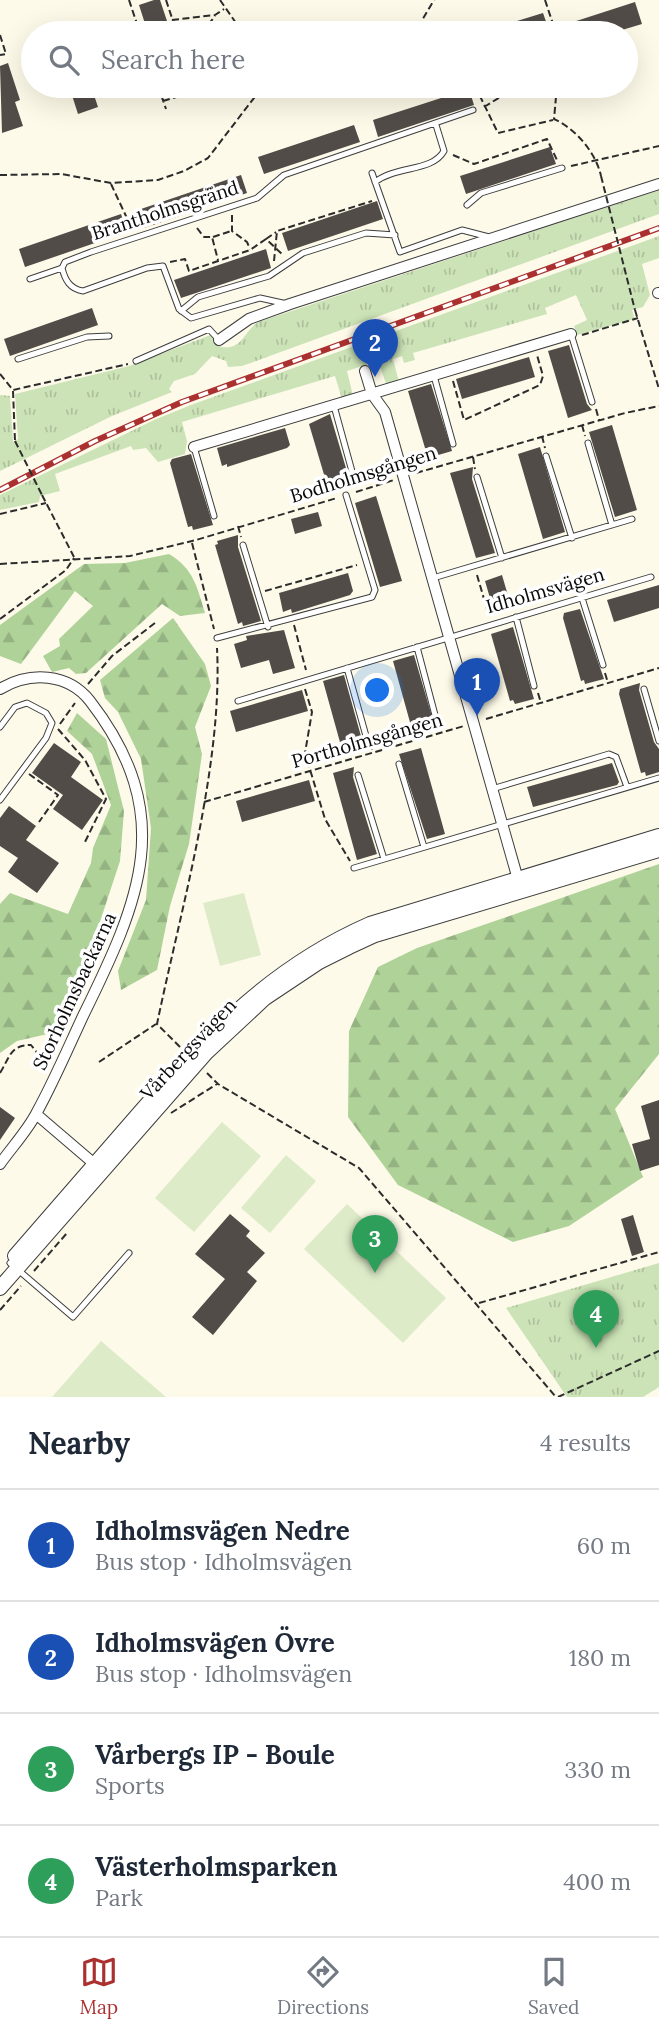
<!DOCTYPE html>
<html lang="en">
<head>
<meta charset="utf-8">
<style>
	:root { --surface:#fff; --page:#f2f2f3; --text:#1f2937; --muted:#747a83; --line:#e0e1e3; --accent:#ab3131 }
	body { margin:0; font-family:Lora,serif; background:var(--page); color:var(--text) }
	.you { position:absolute; left:378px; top:691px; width:24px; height:24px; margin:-18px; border:5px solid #fff; border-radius:50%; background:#1a73e8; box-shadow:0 0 0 10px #1a73e833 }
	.badge { display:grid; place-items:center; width:46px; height:46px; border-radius:50%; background:var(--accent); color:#fff; font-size:23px; font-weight:700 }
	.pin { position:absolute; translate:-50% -58px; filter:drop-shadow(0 2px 4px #0008) }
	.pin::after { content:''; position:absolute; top:37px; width:24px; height:21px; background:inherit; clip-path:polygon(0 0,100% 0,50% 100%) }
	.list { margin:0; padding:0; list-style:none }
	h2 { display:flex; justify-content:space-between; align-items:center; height:91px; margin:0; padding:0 28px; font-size:30px }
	h2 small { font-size:23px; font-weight:400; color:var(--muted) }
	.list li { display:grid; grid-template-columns:46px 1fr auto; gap:21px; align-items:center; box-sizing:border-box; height:112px; padding:0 28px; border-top:2px solid var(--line) }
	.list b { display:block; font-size:26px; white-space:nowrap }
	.list p { margin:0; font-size:23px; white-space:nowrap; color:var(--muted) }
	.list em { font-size:23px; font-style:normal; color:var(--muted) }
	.icon { flex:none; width:38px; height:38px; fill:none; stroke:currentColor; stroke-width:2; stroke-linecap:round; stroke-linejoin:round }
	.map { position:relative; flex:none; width:659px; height:1397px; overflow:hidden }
	.search { position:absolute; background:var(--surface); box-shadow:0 7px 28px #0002; left:21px; right:21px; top:21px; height:77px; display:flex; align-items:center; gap:18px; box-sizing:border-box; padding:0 24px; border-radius:38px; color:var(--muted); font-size:26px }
	.sheet { height:539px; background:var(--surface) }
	nav { display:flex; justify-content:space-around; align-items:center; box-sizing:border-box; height:98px; border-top:2px solid var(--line); background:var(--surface); font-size:19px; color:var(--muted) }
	nav a { display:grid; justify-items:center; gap:4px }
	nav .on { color:var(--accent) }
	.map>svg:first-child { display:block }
	.grass { fill:url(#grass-tufts) }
	.forest { fill:url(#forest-firs) }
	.pitch { fill:#ddebc8 }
	.building { fill:#514c48 }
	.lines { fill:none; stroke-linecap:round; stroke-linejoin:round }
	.service-casing { stroke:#3d3d3d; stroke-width:7 }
	.minor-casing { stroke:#3d3d3d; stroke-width:12 }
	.tertiary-casing { stroke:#3d3d3d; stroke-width:16 }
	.path { stroke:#2c2c2c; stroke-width:2; stroke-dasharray:7 3.5; stroke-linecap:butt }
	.service { stroke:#fff; stroke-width:5 }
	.minor { stroke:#fff; stroke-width:10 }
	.tertiary { stroke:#fff; stroke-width:14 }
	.rail-casing { stroke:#ab3131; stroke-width:6 }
	.rail { stroke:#fff; stroke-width:3.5; stroke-dasharray:10; stroke-linecap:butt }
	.path-bridge { stroke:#2c2c2c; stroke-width:2; stroke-dasharray:7 3.5; stroke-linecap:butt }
	.labels { text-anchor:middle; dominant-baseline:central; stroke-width:7; stroke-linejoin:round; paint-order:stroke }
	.street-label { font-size:19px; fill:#0a0a0a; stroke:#fff }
</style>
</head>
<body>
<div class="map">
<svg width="659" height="1397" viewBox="0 0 659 1397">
	<defs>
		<pattern id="grass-tufts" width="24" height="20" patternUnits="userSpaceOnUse" patternTransform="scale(1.75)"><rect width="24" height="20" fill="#cce3b7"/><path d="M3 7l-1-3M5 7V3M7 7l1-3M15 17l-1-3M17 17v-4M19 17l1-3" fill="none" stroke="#aec19c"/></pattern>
		<pattern id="forest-firs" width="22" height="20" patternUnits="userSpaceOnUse" patternTransform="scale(1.75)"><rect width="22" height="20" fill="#afd298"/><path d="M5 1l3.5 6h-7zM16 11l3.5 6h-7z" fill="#95b382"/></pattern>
	</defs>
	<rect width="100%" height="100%" fill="#fdfae9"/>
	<path class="grass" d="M659 190V214L242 366 228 367 226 361 212 356 195 374 174 381 169 389 172 392 112 416 0 471V395L10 396 13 442 18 439 15 394 129 366 213 334 221 347C243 350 243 332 258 322Z
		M659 236V258L642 264 650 295 643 307 632 310 635 319 577 335 574 326 587 320 576 295 545 308 547 314 413 353 415 360 404 363 402 356 393 359 399 382 387 386 378 361 347 371 353 396 342 399 335 376 182 422 187 441 185 454 158 462 146 448 133 450 131 446 55 474 60 491 40 496 39 502 0 510V495L154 420 191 405Z
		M659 1263V1387L643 1397H567L506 1308Z"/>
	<path class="forest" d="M169 554C194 569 197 587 205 613L180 616 162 604 86 673 76 674 69 668 52 672 43 656 60 646 59 639 93 606 75 591 21 664 0 656V625L84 564 125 563Z
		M173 618 205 664 211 686 195 727 202 754 189 844 170 906 157 970 121 990 118 971 146 900 151 828 141 759 118 712 105 698 100 680Z
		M77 713 106 739 124 811 120 861 84 970 52 1033 17 1041 0 1053V904L10 893 68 914 91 863 93 848 111 805 92 754 67 731Z
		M659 864V1054L615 1109 643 1177 569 1226 513 1242 398 1185 348 1117 349 1031 378 967 417 948Z"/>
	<path class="pitch" d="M244 893 261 955 220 966 203 903Z
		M222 1122 261 1156 194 1232 155 1198Z
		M286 1155 316 1181 270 1233 241 1208Z
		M347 1204 446 1298 403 1343 304 1249Z
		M101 1341 166 1397H52Z"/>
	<path class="building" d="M154 0H160L171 33H148L139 5Z
		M635 2 642 24 612 33H570L567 24Z
		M543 13 550 33H485L484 31Z
		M8 63 20 100 15 102 23 126 2 133 0 66Z
		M69 86H91L98 107 78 114Z
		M469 89 474 105 378 137 373 120Z
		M354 125 360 142 264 174 258 157Z
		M550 147 556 164 466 194 460 176Z
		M241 175 247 193 144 228 138 210Z
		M377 201 383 219 288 251 282 233Z
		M121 214 127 232 25 267 19 249Z
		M266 249 271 268 181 298 174 280Z
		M92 308 98 325 10 356 4 339Z
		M569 345 587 404 592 410 568 418 548 351Z
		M529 357 535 377 462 399 456 379Z
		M431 384 452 451 428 458 408 391Z
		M330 414 351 485 332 490 328 488 309 424Z
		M612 425 637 510 615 517 589 432Z
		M285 428 290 445 287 448 227 467V464L222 466 217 448Z
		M540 447 565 532 543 539 518 454Z
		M191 454 213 525 193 530 192 526 188 527 170 463 172 459Z
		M473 467 472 479 495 553 476 558 450 473Z
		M376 496 402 581 380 587 355 503Z
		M318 512 322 526 295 534 291 519Z
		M238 535V547L261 621 243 626 242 622 238 624 215 545 218 544 217 541Z
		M348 573 353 591 350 595 292 613 291 609 283 612 279 593Z
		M502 575 511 606 494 612 485 581Z
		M659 585V608L614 622 607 600Z
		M580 609 604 679 585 684 584 680 581 681 563 618 564 613Z
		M513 627 534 699 515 704 513 700 510 701 491 634Z
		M284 630 295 668 273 674 269 660 241 668 234 644 247 640 246 636Z
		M414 655 435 727 413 733 393 661Z
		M344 675 364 747 343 753 323 681Z
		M640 683 639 690 654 742 659 749V772L646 776 645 772 641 773 619 694 620 689Z
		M302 690 308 711 236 732 230 711Z
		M54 743 81 762 71 777 103 800 82 830 53 809 63 795 32 773Z
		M421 748 445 834 427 839 399 754Z
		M612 763 619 782 617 785 533 807 527 787Z
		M354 767 353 777 377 854 357 860 333 773Z
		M309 780 315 801 242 822 236 801Z
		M9 806 36 826 26 840 59 863 37 893 8 872 18 858 0 846V818Z
		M659 1100V1165L640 1171 632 1144 650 1139 641 1106Z
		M0 1107 15 1118 0 1140Z
		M230 1214 250 1231 246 1236 265 1253 247 1272 257 1281 213 1335 192 1317 225 1279 195 1254Z
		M633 1215 644 1252 632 1256 621 1219Z"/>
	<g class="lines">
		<g class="service-casing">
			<path id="service" d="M372 173 400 252 462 230 489 237
				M375 182C398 165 432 172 444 151L436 125
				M467 205 481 193 562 168
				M30 279 62 268
				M287 304 260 298 191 318 179 309 163 266 147 268 83 291C70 289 65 280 62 268L65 262 91 252 257 198 284 175 473 110
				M181 311 198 297 269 276 303 253 366 233 395 235
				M571 334 592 402
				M18 359 87 337 109 336
				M136 361 209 329 219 340
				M434 376 453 444
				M334 406 353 475
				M588 443 612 525
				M194 447 214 516
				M546 456 572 538
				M477 477 502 558
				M243 545 268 627
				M433 578 632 519
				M582 598 603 665
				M516 617 534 686
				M217 638 372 597 375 590 346 495
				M417 647 435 715
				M347 668 366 736
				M644 689 659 741
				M238 701 651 577
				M0 727 15 707 27 703 46 713 52 723 46 738 0 800
				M399 764 424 847
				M358 775 384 859
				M492 789 609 754 616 757 627 787
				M354 868 659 778
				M10 1263 73 1317 129 1253"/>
		</g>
		<g class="minor-casing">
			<path id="minor" d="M658 293H659
				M219 340 249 319 290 304 659 184
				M365 371 372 394 385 412 519 883
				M194 447 571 334
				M0 689C30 671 68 673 90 701 178 815 140 900 83 1016 68 1048 54 1081 37 1112 28 1130 12 1147 0 1164
				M36 1114 98 1167"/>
		</g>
		<g class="tertiary-casing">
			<path id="tertiary" d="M15 1256C57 1208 99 1159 141 1111 211 1032 272 967 370 924L659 836
				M0 1288 206 1053 265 998 319 962 349 947 375 935 659 850"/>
		</g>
		<path class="path" d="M129 0 140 33
			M166 0 177 33
			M220 0 243 33
			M545 0 556 33
			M172 20 215 15 224 9
			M202 33 215 16
			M225 33 237 29
			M409 33 418 27 434 0
			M0 35 6 54 0 55
			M158 86 166 109
			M475 86 498 133 553 120
			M557 86 554 119C576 129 596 153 601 176
			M163 101 196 91V86
			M484 107 518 86
			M453 155 474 164 547 139 557 160
			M571 166 659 146
			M0 175 61 174 111 183 158 180 184 171 208 158 257 94 267 86
			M111 184 132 229
			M232 215V231L247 242 250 249
			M197 228 204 237H212L218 260
			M213 237 231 231
			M266 239 276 232
			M274 261 277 231 372 201
			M170 262 185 259 189 271 250 250 266 239 283 255
			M635 310 659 389
			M582 335 638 318
			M0 374 13 390 128 364
			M453 381 464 420 540 385 543 376 537 355
			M13 391 15 441
			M596 409 599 420
			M582 425 585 436
			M542 436 545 448
			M473 457 475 469
			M416 473 625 413 659 406
			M356 492 394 480
			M42 495 74 557
			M0 514 46 503
			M238 526 241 537
			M192 543 214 629
			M0 564 130 556 196 540 337 498
			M477 575 489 616
			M265 591 357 565
			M0 619 66 570 74 558
			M294 625 306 670
			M605 673 608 683
			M88 684 112 656 155 623
			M305 689 312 712 305 753 325 819 350 861
			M538 693 541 703
			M486 719 659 668
			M440 722 443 732
			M60 724 75 703
			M58 729 85 760 106 799 84 844
			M370 743 373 753
			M29 774 58 795 39 822
			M204 802 464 726
			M180 1047 157 1024C181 908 223 765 217 648
			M99 1062 156 1024
			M0 1073C10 1057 10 1045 31 1045L46 1064
			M207 1073 218 1084 359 1168 556 1397
			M171 1113 217 1084
			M34 1271 67 1233
			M479 1303 659 1252
			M0 1310 21 1286
			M558 1397 659 1351"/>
		<use href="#service" class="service"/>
		<use href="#minor" class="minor"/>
		<use href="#tertiary" class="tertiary"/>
		<g class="rail-casing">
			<path id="rail" d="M0 490 95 441 182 402 659 228"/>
		</g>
		<use href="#rail" class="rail"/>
		<path class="path-bridge" d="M601 176 635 310
			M15 441 42 495"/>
	</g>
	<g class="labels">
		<g class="street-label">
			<text transform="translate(165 210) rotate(-18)">Brantholmsgränd</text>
			<text transform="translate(363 474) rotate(-17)">Bodholmsgången</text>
			<text transform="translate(545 590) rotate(-16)">Idholmsvägen</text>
			<text transform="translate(367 740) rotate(-16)">Portholmsgången</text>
			<text transform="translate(74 991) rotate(-65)">Storholmsbackarna</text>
			<text transform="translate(188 1049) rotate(-47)">Vårbergsvägen</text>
		</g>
	</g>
</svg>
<div class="you"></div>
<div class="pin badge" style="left:477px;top:716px;background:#1a4fb4">1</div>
<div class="pin badge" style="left:375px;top:377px;background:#1a4fb4">2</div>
<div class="pin badge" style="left:375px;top:1273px;background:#2e9e5b">3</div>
<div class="pin badge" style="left:596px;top:1348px;background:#2e9e5b">4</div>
<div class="search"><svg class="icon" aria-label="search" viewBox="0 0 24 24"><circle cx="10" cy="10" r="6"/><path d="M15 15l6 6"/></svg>Search here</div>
</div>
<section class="sheet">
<h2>Nearby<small>4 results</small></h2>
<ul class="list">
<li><span class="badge" style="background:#1a4fb4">1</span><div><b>Idholmsvägen Nedre</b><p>Bus stop · Idholmsvägen</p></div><em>60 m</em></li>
<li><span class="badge" style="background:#1a4fb4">2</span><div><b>Idholmsvägen Övre</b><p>Bus stop · Idholmsvägen</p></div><em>180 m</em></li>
<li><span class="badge" style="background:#2e9e5b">3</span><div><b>Vårbergs IP - Boule</b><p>Sports</p></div><em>330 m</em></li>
<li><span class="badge" style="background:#2e9e5b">4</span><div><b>Västerholmsparken</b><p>Park</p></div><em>400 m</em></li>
</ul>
</section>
<nav>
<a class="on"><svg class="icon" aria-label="map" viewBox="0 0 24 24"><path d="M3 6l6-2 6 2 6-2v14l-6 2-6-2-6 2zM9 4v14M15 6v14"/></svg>Map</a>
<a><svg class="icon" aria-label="directions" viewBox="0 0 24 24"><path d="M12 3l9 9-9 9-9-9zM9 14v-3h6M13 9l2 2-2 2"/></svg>Directions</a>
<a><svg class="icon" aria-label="saved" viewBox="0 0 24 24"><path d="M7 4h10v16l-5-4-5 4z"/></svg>Saved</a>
</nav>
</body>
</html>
